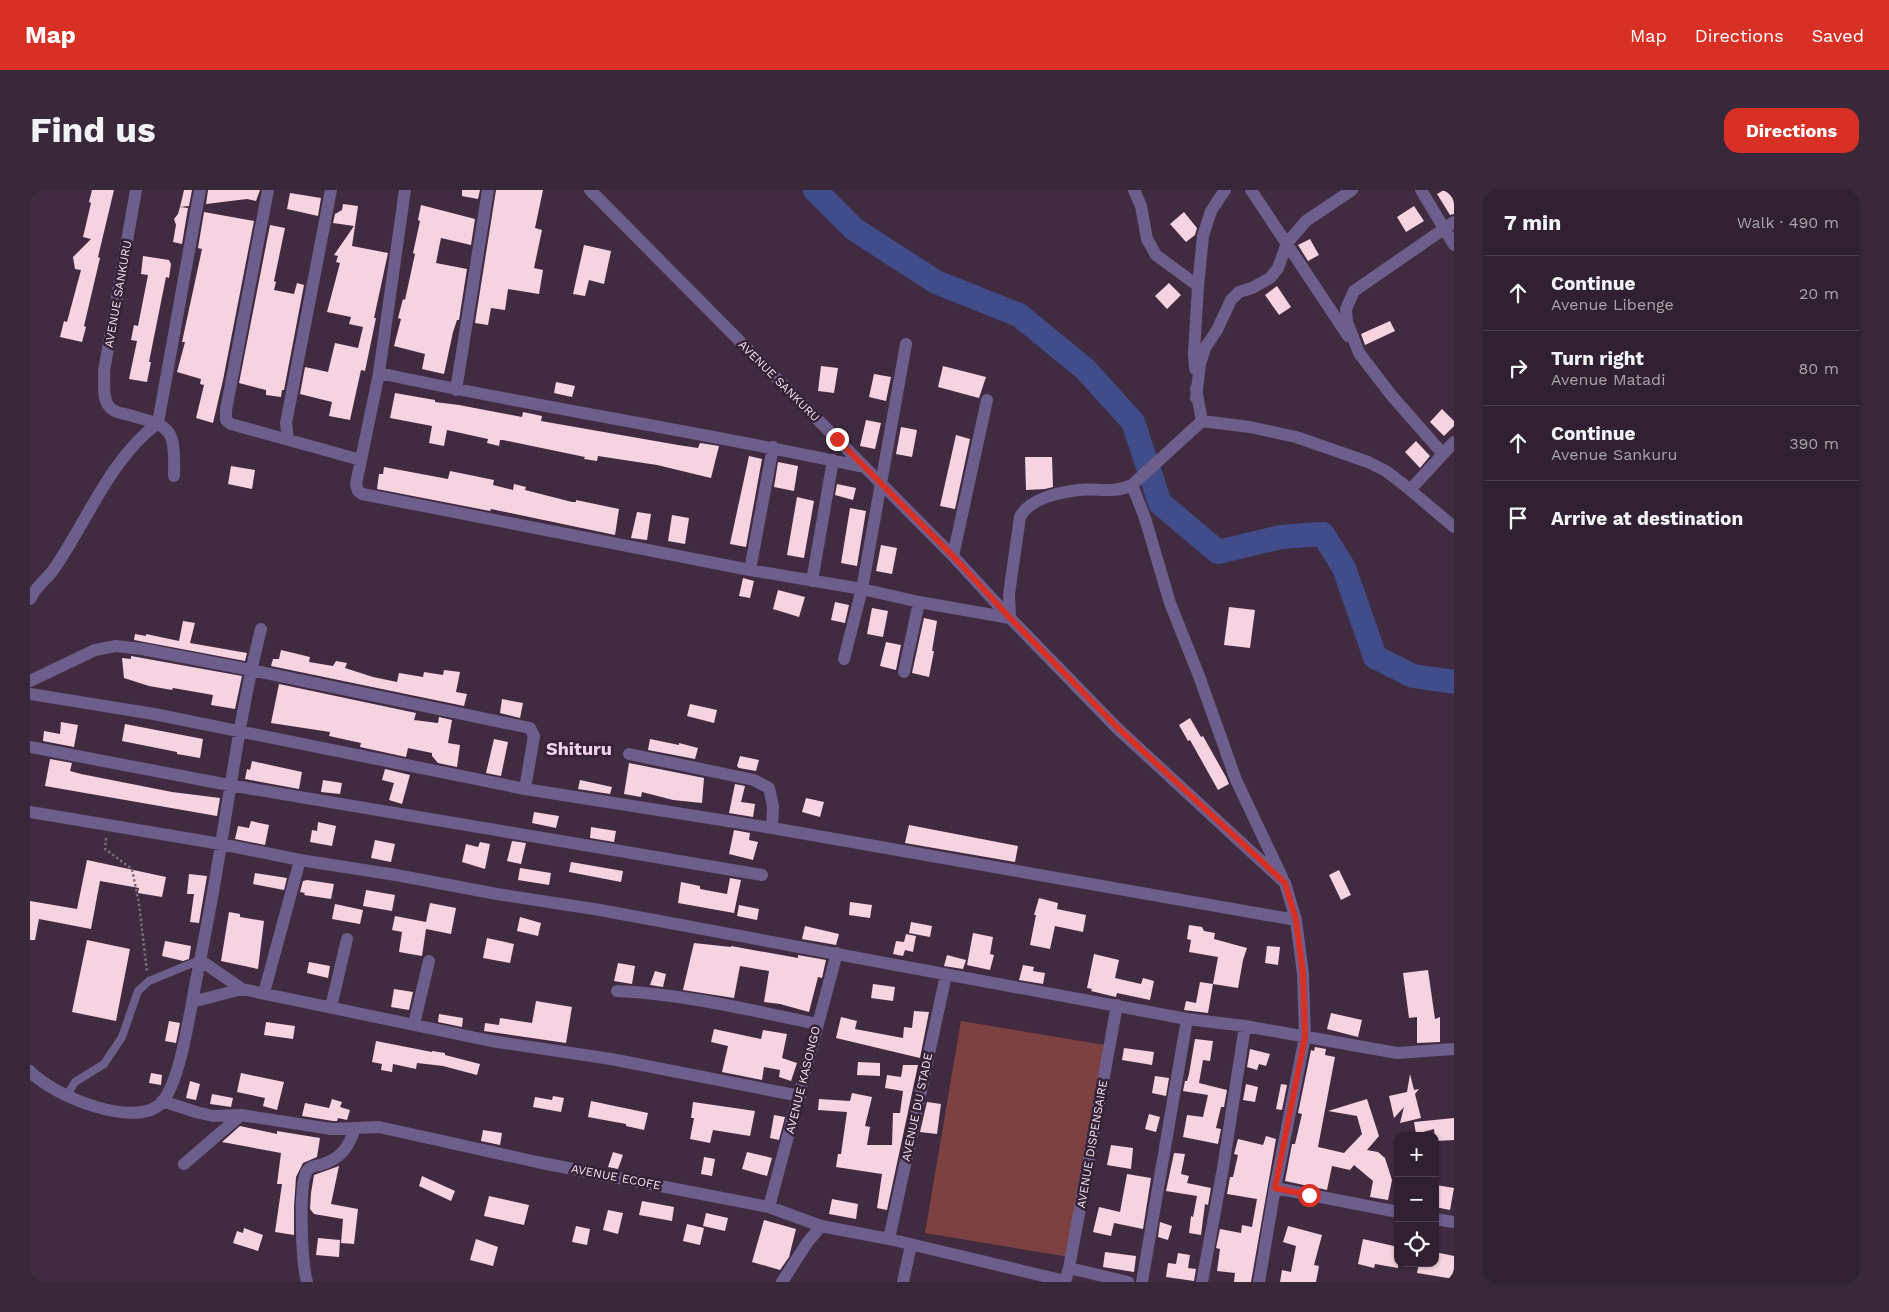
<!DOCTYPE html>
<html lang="en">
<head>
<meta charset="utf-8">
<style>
	:root { --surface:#312031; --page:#392839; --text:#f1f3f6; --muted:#a8a3ab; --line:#4c3e4d; --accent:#d93025 }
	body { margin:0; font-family:"Work Sans",sans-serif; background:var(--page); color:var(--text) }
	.controls { position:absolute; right:15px; bottom:15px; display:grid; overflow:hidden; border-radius:10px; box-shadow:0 1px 4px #0004 }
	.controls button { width:45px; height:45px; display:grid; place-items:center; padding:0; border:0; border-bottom:1px solid var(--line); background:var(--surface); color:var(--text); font:25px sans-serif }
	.stop { position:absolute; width:15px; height:15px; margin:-11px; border:4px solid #d93025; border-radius:50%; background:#fff }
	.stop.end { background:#d93025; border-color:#fff; box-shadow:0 1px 5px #0008 }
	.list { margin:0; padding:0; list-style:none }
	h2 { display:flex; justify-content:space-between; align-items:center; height:65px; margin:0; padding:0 20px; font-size:21px }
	h2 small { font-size:16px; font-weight:400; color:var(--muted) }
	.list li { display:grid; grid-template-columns:32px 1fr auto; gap:15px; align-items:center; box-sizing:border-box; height:75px; padding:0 20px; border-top:1px solid var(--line) }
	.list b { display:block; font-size:19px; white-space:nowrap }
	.list p { margin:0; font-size:16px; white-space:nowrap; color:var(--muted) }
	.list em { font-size:16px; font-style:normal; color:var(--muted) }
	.icon { flex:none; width:28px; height:28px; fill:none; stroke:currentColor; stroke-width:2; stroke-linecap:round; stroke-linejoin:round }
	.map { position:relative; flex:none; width:1424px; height:1092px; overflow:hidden; border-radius:15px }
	header { display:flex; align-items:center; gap:30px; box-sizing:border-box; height:70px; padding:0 25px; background:var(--accent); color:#fff }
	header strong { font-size:24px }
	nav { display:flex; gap:28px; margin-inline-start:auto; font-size:18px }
	.intro { display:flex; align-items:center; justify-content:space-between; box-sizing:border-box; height:120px; padding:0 30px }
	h1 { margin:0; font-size:35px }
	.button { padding:12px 22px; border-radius:15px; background:var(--accent); color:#fff; font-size:18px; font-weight:700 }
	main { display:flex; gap:30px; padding:0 30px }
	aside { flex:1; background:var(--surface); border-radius:15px; box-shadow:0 1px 4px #0004 }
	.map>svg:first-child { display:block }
	.pitch { fill:#7e4141 }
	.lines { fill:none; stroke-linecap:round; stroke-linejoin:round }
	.river { stroke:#404d8a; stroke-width:24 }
	.building { fill:#f5d3e0 }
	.path { stroke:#7d6a7d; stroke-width:2.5; stroke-dasharray:2.5 2.5; stroke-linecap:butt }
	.lane { stroke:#6d5e8b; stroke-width:8 }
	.street { stroke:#6d5e8b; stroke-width:12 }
	.route { stroke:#d93025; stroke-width:6 }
	.labels { text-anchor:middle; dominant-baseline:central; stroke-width:5; stroke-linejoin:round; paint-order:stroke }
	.street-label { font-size:12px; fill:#f1e3f1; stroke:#362136 }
	.district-label { font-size:18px; font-weight:bold; fill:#edd1ed; stroke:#362136 }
</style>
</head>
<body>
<header>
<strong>Map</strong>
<nav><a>Map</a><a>Directions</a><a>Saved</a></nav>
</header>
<div class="intro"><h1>Find us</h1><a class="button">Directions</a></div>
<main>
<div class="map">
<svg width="1424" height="1092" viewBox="0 0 1424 1092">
	<rect width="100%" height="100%" fill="#412b41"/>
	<path class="pitch" d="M931 831 1075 855 1039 1067 895 1043Z"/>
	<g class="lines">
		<path class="river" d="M785 0 824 39 906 92 989 125 1055 179 1103 232 1130 313 1188 362 1251 347 1293 344 1314 378 1345 467 1383 486 1424 492"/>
	</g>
	<path class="building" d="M62 0H84L68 67 70 68 54 136 56 137 52 152 30 147 34 131 37 132 51 80 45 79 43 67 61 49 53 47 61 13 59 12Z
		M154 0H162L159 16 150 17Z
		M178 0H230L226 11 217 9 176 14Z
		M432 0H450L448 9 432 6Z
		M466 0H513L505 38 512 40 504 78 513 80 509 104 478 99 475 120 461 118 458 135 445 133Z
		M1414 0H1424V24L1420 25 1407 4Z
		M260 3 291 8 288 26 257 19Z
		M313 14 328 16 322 56 358 63 344 128H346L335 181 331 180 320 230 299 226 302 212 270 204 275 177 298 182 305 153 328 158 333 137 319 134 321 127 297 122 310 73 306 72 308 66 304 65 324 36 303 33 305 24 312 20Z
		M391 15 445 29 441 55 411 48 406 73 437 79 429 130H427L423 142 414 184 392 179 395 164 364 156 371 129 368 128 373 109 375 110 385 64 383 63 390 31 388 30Z
		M1384 16 1394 31 1376 42 1367 27Z
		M150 17 158 18 152 54 143 52 146 35 144 29 148 24Z
		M174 22 224 31 193 190 183 233 166 228 174 195 170 194 171 189 147 182 155 152H152L172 59 168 58Z
		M1154 22 1167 38 1165 45 1156 52 1140 34Z
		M240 35 255 38 244 91 246 92 244 100 264 104 267 93 274 95 254 200H252L251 207 236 205V200L209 193Z
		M1280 49 1289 65 1278 71 1268 55Z
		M554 55 581 61 574 94 559 90 555 106 543 104Z
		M113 66 139 70 141 74 139 88 136 87 119 172H121L117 192 99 189 107 151 101 150 104 135 108 136 118 85 111 84Z
		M1139 93 1151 105 1137 119 1125 106Z
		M1247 96 1261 117 1249 125 1235 105Z
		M1360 131 1365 141 1335 155 1331 144Z
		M791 176 808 178 804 203 788 201Z
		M913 176 956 187 949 208 908 197Z
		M844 184 861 187 856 211 839 207Z
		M526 192 545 196 542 207 524 203Z
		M365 203 405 210V212L429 215 492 227 493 222 512 226 511 231 648 255 668 258 670 253 689 256 681 288 627 275 568 266 567 271 554 269 555 267 473 250H470L469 256 457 253 458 249 417 240 414 256 399 253 402 236 360 228Z
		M1412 219 1424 231V236L1414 246 1400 232Z
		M836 230 851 233 845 259 830 256Z
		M871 237 887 240 882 267 866 264Z
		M926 245 940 249 925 319 910 316Z
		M1386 251 1400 266 1390 278 1375 262Z
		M719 266 732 269 716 357 700 354Z
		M995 267H1022L1023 297 1015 299 996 300Z
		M748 272 768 276 764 301 744 297Z
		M201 276 225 280 222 299 198 294Z
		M354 277 418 289 420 281 464 290 463 295 483 300 484 294 496 297 495 300 542 312H546V310L589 319 585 345 461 319 460 321 347 299 349 284H353Z
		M807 294 826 298 823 310 805 305Z
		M767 307 784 311 774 368 757 365Z
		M820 318 836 321 827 376 811 373Z
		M607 322 621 324 617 350 601 348Z
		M642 325 659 328 655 354 638 351Z
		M851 355 867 358 862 384 846 381Z
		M713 388 724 391 720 408 709 406Z
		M748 400 775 407 769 427 743 419Z
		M805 412 819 415 815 433 801 430Z
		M1199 417 1225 420 1220 458 1194 455Z
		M842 418 858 421 853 447 837 444Z
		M894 428 907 431 902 461H904L899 487 882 483Z
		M153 431 165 433 160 453 217 463 215 471 104 450 105 444 116 446V444L149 451Z
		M856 452 871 455 866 480 850 476Z
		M251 460 280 467 279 472 303 476 306 471 317 473 315 478 343 487 367 492 369 483 393 487 394 482 413 485 414 480 430 482 426 502 437 504 434 516 241 476 243 469H249Z
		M101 466 212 486 205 519 181 515 183 505 143 498 142 500 119 496 94 488 92 468 101 469Z
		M249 494 386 523 384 530 408 533 409 527 422 530 418 553 430 555 427 577 408 573 402 566V563L378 558 376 567 330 557 331 553 299 546 300 542 241 533Z
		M472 509 493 513 490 528 470 523Z
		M660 514 687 520 684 533 657 526Z
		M1160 528 1171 547 1173 546 1196 587 1199 594 1188 600 1160 550 1158 551 1149 535Z
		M31 532 48 535 44 557 13 551 14 541 30 544Z
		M95 534 173 549 170 568 147 564V562L92 551Z
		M464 549 478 552 471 586 456 583Z
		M620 549 649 555V553L668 558 665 569 618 560Z
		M710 566 729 570 726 581 709 578 707 576Z
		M20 569 42 573 40 581 51 584 142 602 190 608 187 626 15 596Z
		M222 571 272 582 269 599 215 589 217 579 220 580Z
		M599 573 674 588 672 613 643 610 612 602 611 607 594 604Z
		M355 579 380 585 372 614 359 610 364 593 352 590Z
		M293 590 312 593 310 604 291 602Z
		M550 590 582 597 580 604 548 599Z
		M705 594 715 596 711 612 725 614 723 627 699 623Z
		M776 608 794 612 790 627 772 622Z
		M504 622 529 626 526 638 502 633Z
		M221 631 239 635 235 655 205 649 208 636 219 638Z
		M288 632 306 636 302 656 280 652 282 640 287 641Z
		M879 635 988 656 985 672 875 653Z
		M561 637 586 641 584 652 560 648Z
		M704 640 720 643 719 650 728 652 723 670 699 664Z
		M345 650 365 654 361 672 341 668Z
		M482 651 496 653 491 674 477 671Z
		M450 652 460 654 455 679 432 672 436 654 448 657Z
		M57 670 136 687 132 707 108 703 109 698 70 691 61 739 9 729 5 750H0V711L47 719Z
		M541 672 593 681 591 692 539 682Z
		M490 678 521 683 519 695 488 690Z
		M1309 680 1321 705 1311 710 1299 685Z
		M225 683 257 688 254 700 223 694Z
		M159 684 177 686 169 733 160 732 164 704H157Z
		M700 688 711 690 704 723 648 713 651 692 670 696V699L697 704Z
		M277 690 304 694 301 709 274 705 275 703 270 702 273 691Z
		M336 700 365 705 362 721 333 716Z
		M1009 708 1028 713 1027 719 1056 725 1053 742 1025 736 1020 759 1000 755 1006 725H1004Z
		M820 712 842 715 840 728 819 725Z
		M400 713 426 718 421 744 396 739 392 766 369 762 372 742 362 740 365 726 396 732Z
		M305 714 333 720 330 734 302 729Z
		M709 715 729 719 727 730 707 726Z
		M199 722 210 724V727L234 731 228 779 191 771Z
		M490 727 511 733 508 746 487 741Z
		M881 732 902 736 900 747 879 743Z
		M1159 735 1172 737 1174 741 1185 743 1184 749 1217 758 1213 770 1208 798 1183 794 1188 767 1159 762 1161 750 1157 749Z
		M775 736 809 744 806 755 772 749Z
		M943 743 963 747 960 764 964 765 960 780 937 775Z
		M876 744 886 746 883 762 875 760 873 766 863 764 866 751 874 752Z
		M457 748 484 754 480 773 453 768Z
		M57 750 100 759 86 831 42 822Z
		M135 751 161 756 159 769 153 771 132 766Z
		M664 753 701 757V756L768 768V765L796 770 792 788 788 787 779 822 750 814 734 812 739 781 710 776 704 808 653 800Z
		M1237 756 1250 757 1248 775 1235 773Z
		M1064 764 1089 770 1085 788 1111 794 1113 788 1124 791 1120 810 1087 803 1086 807 1061 801 1062 799 1057 798Z
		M917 765 936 770 933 779 914 776Z
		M279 772 300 776 298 788 277 783Z
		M588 773 605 776 602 794 584 791Z
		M993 775 1004 777 1003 781 1015 783 1013 794 989 790Z
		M1398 780 1405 829 1410 827V852L1387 853V827L1379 828 1373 783Z
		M625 781 636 784 633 797 620 795Z
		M1170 792 1183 794 1178 823 1154 820 1156 811 1166 813Z
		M843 794 865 797 863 811 841 808Z
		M364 799 383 802 379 820 361 817Z
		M506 811 542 817 536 853 454 841 455 833 469 835 470 828 502 833Z
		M884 821 899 822 890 868 806 848 811 827 827 831 825 839 873 848 874 837 882 838Z
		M1301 823 1332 830 1328 847 1297 839Z
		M409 824 433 828 432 837 408 832Z
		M139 831 150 833 146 853 135 851Z
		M236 832 265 836 263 849 234 845Z
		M684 839 731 849 733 840 757 844 752 868 767 873 761 891 749 887 750 880 734 877 732 890 692 882 698 856 681 852Z
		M1165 849 1183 851 1180 871 1173 870 1169 893 1197 900 1194 917H1191L1186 938 1191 939 1188 954 1153 947 1157 925 1173 927 1178 905 1153 901 1155 891H1157L1159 884Z
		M346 851 402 862V861L415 863V865L450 874 447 885 413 876 387 873 386 879 363 874 362 882 351 880 352 874 342 872Z
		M1285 857 1296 859 1295 865 1305 867 1288 957 1314 963 1332 944 1327 926 1298 921 1337 909 1349 946 1337 960 1348 962 1355 968 1362 990 1358 1010 1340 1007 1343 991 1324 975 1320 980 1302 976 1297 1000 1255 991 1262 954H1265L1272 924 1268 923 1281 860 1284 861Z
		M1094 858 1124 862 1122 875 1092 870Z
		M1220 859 1240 864 1236 876 1229 874 1227 880 1217 877Z
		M828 872 850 873V886L827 885Z
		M873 875H888L857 1020 847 1018 852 984 806 977 808 964H811L817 922 788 920 789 909 820 911 822 903 842 907 835 936 840 937 837 955H862L863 923H870L873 901 855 898 857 885 871 887Z
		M121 883 132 885 131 895 119 893Z
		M211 883 254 892 247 920 233 916 235 908 207 902Z
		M1380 884 1384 900 1389 899 1385 904 1391 928 1370 933 1374 917 1364 928 1359 906 1377 902Z
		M1125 886 1139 888 1136 906 1122 903Z
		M160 891 170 894 166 910 156 908Z
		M1216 894 1228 897 1225 912 1213 910Z
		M1251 894 1257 895 1252 920 1246 919Z
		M182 904 203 908 201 917 180 914Z
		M523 906 534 908 531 922 503 917 505 907 522 910Z
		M302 909 312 912 310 917 320 920 317 930 308 928 307 931H303L272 926 275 913 299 918Z
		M561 911 618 923 614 940 596 936V934L558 927Z
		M663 912 725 921 720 946 683 940 680 953 660 949 664 928H661Z
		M897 912 911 914 907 944 890 942Z
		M1119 924 1130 927 1126 942 1115 939Z
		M744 925 755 927 749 950 740 948Z
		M1424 928V950L1405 951 1404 939 1386 944 1384 932Z
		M210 936 247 944V941L290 948 287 967 273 973 266 987 264 1017V1045L245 1042 252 994H247L251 963 192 952Z
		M453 940 472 943 470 955 451 951Z
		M1236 946 1246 949 1221 1092H1204L1205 1083 1187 1081 1190 1059 1186 1058 1190 1039 1211 1043 1212 1035 1222 1037 1227 1009 1197 1004 1200 987H1203L1208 965 1204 964 1208 949 1233 955Z
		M1081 955 1103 958 1101 979 1077 975Z
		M583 962 593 965 588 979 578 977Z
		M717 962 742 968 737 986 712 979Z
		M1144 963 1155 964 1151 984 1159 986 1157 993 1181 998 1178 1015 1175 1014 1171 1045 1159 1043 1161 1026 1163 1027 1167 1006 1136 1001Z
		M674 967 685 969 682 986 671 984Z
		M309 976 301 1014 328 1019 324 1054 311 1053 313 1029 284 1024 280 1019 281 1003 284 985Z
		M1097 984 1121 988 1113 1039 1084 1033 1081 1046 1063 1042 1069 1017 1090 1022Z
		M392 986 425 1001 421 1011 389 996Z
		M1406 995 1424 998 1420 1020 1405 1017Z
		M459 1006 499 1015 494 1035 454 1026Z
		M802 1009 828 1014 826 1029 799 1024Z
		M612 1011 644 1017 642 1031 609 1025Z
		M578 1020 593 1023 588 1044 573 1040Z
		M676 1023 698 1028 695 1041 673 1036Z
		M734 1030 766 1039 759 1067 750 1080 722 1072Z
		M1130 1032 1142 1036 1138 1050 1128 1047Z
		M657 1034 674 1038 670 1055 653 1051Z
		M546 1036 560 1039 557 1055 542 1052Z
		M1258 1036 1292 1045 1284 1075 1289 1076 1286 1092H1250L1252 1080 1261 1082 1266 1056 1253 1052Z
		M214 1038 233 1045 228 1061 203 1053 207 1041 213 1043Z
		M288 1048 310 1050 309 1067 286 1065Z
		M446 1049 468 1057 463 1076 440 1070Z
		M1333 1049 1368 1057V1078L1345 1074 1344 1078 1328 1074Z
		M1075 1062 1106 1066 1104 1082 1073 1077Z
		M1405 1062 1424 1066V1089L1387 1083 1389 1073H1405Z
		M1148 1063 1160 1065 1158 1078 1166 1079 1164 1091 1136 1087 1138 1073 1146 1074Z"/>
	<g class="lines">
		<path class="path" d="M76 648 75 659 102 679 109 714 117 782"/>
		<path class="lane" d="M37 905 45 892 74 874 92 847 108 801 119 791 170 770"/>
		<path class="street" d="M106 0 74 181C75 192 72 206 78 215 81 220 89 223 95 224 142 237 145 236 144 286
			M238 0 196 220V230L201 234 331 270
			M375 0 349 183 326 294 328 301 332 304 720 380 832 399 889 412 980 428 979 404 990 327C1000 308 1028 303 1048 300 1068 298 1083 304 1102 295L1172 231 1220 237 1266 247 1338 272 1356 281 1373 294 1424 337
			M560 0 923 366 980 428 1087 538 1255 693 1266 730 1273 784 1275 847 1245 998 1229 1092
			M1104 0 1111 16 1117 49 1126 65 1168 96
			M1221 0 1318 146
			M1391 0 1424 55
			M1165 179 1164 163 1168 96 1173 46 1181 21 1195 0
			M349 183C510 218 673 242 834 277
			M1166 199 1172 231
			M426 200 458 0
			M1166 208 1170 174 1175 158 1187 140 1201 110 1209 102 1222 98 1240 88 1248 78 1257 53 1276 31 1322 0
			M258 249 256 233 301 0
			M1413 264 1362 206 1329 163 1317 132 1316 119 1324 101 1424 32
			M1102 295 1115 328 1140 413 1169 486 1206 590 1252 687
			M1380 300 1424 252
			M923 366 957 210
			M720 380 743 257
			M782 391 803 270
			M0 409C5 397 17 389 24 379 58 330 79 270 128 233L170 0
			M814 469 832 399 876 154
			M874 482 889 412
			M0 491 65 460 86 456 112 459 221 480 500 538 504 546 495 599
			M0 504 124 524 495 599 742 638 1266 730
			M0 557 199 595 732 685
			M599 564 724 590 739 598 743 616 742 638
			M0 622 191 654 270 670 366 685 467 704 570 720 1157 829 1215 836 1367 863 1424 859
			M170 770 212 799
			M587 801C654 804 721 820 787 834
			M234 803 270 670
			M162 812 212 799 461 851 581 869 770 906
			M301 817 317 749
			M384 834 399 771
			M0 881C21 905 109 942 133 911 151 888 160 821 166 791 175 746 184 700 191 654 203 582 213 510 231 439
			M132 911 166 922 183 926 211 925 301 939 349 937 507 972 739 1017 791 1036 859 1049 1035 1091
			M154 974 211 925
			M1245 998 1368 1022
			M739 1017 807 763
			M1405 1029 1424 1032
			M859 1049 916 785
			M1039 1078 1098 1092
			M277 1092C272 1075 268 995 277 981 280 976 285 976 290 975 311 969 319 957 325 938
			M752 1092 777 1053 791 1036
			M873 1092 881 1055
			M1035 1092 1039 1078 1087 815
			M1112 1092 1157 829
			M1172 1092 1193 978 1215 836"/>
	</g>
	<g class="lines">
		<path class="route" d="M807 249 923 366 980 428 1088 538 1255 693 1266 730 1273 784 1275 847 1245 998 1279 1005"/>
	</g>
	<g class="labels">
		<g class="street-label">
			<text transform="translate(88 104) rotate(-80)">AVENUE SANKURU</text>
			<text transform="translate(749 191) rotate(45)">AVENUE SANKURU</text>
			<text transform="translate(773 890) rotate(-76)">AVENUE KASONGO</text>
			<text transform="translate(887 917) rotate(-78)">AVENUE DU STADE</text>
			<text transform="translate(1062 954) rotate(-80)">AVENUE DISPENSAIRE</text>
			<text transform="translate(586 987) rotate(11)">AVENUE ECOFE</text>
		</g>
		<g class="district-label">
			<text x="549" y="558">Shituru</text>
		</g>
	</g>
</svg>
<div class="controls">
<button>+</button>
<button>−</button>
<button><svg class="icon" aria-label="locate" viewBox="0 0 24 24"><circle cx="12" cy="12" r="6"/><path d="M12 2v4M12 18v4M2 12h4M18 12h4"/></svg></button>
</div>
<div class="stop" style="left:1279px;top:1005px"></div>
<div class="stop end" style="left:807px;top:249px"></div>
</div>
<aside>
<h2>7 min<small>Walk · 490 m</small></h2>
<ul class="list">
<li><svg class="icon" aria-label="ahead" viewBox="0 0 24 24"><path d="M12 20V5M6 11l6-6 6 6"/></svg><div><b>Continue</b><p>Avenue Libenge</p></div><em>20 m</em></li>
<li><svg class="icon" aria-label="right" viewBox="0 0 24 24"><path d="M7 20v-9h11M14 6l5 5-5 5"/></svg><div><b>Turn right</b><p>Avenue Matadi</p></div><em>80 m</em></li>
<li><svg class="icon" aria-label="ahead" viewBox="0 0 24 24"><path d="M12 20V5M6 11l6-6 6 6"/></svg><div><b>Continue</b><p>Avenue Sankuru</p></div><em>390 m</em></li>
<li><svg class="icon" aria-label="arrive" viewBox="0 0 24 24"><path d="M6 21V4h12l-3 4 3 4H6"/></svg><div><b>Arrive at destination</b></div></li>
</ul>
</aside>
</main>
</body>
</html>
